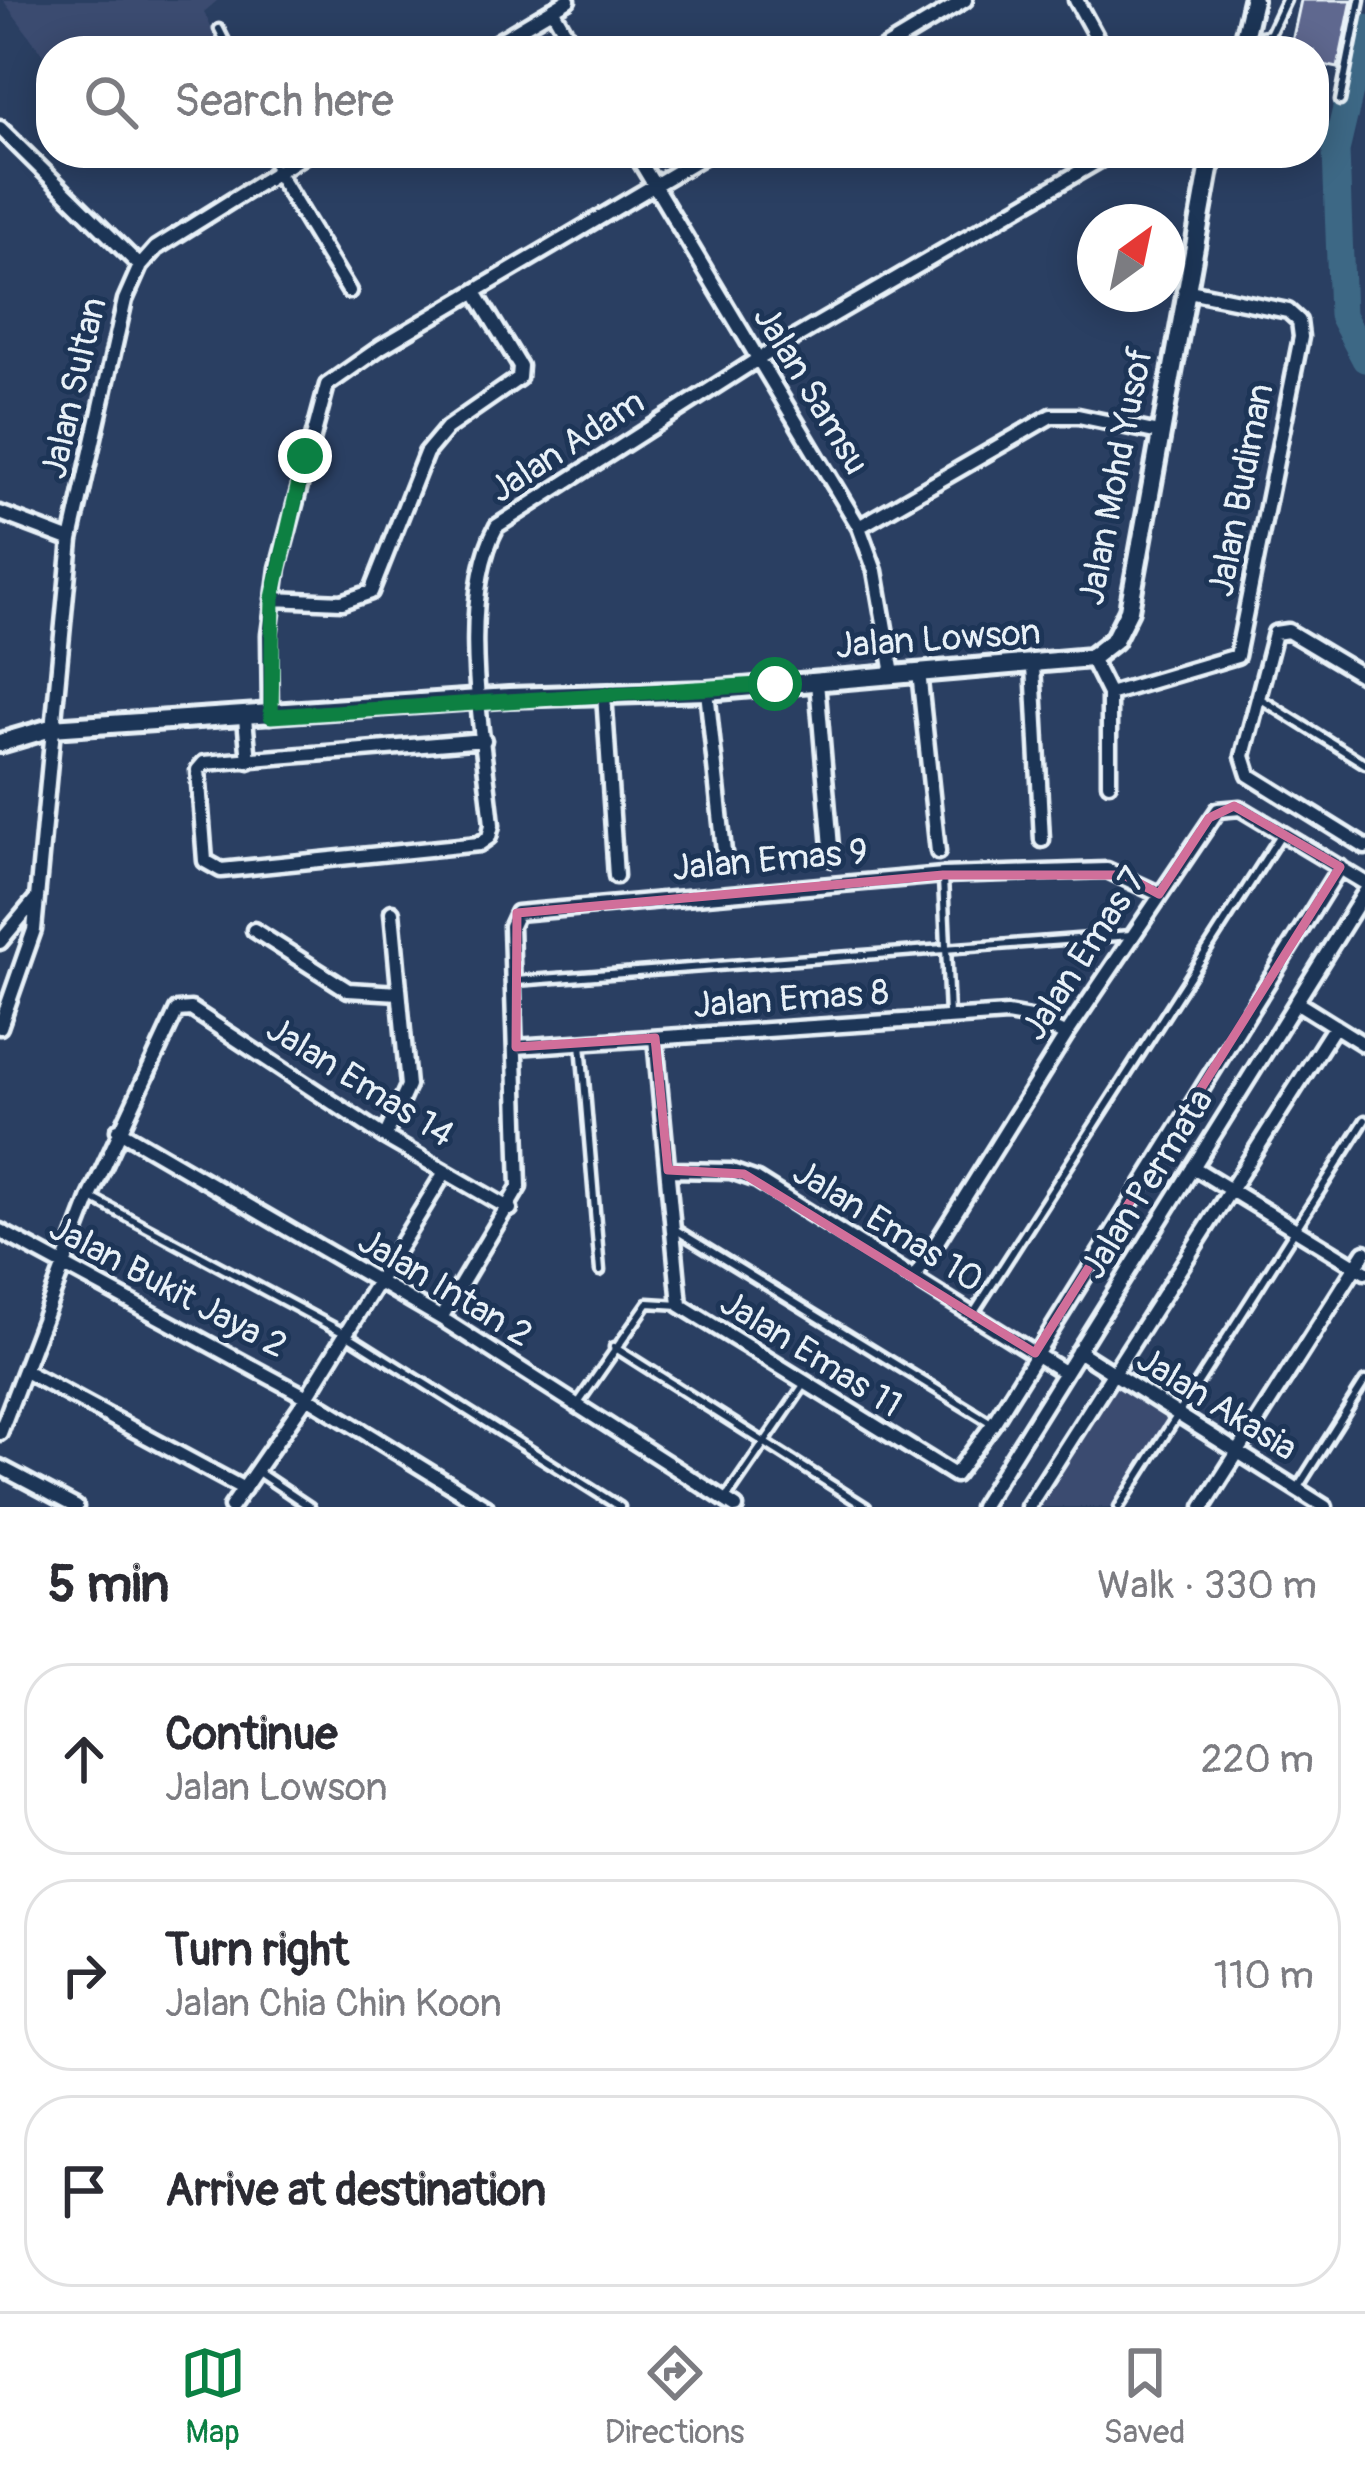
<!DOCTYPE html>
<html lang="en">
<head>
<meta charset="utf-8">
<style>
	:root { --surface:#fff; --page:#f2f2f3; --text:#2b2b33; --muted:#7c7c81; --line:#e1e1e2; --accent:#0b8043 }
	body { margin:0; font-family:Pangolin,sans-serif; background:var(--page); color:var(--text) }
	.compass { position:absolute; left:1077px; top:204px; width:108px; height:108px; border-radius:50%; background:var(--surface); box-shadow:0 6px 30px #0003; rotate:33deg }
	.stop { position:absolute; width:36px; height:36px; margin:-27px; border:9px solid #0b8043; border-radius:50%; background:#fff }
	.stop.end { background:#0b8043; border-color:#fff; box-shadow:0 3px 12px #0008 }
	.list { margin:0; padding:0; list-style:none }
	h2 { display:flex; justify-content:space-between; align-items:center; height:156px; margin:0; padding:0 48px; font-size:51px }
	h2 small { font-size:39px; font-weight:400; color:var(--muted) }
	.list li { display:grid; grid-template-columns:78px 1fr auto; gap:36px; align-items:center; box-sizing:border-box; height:192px; margin:0 24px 24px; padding:0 24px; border:3px solid var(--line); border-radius:48px }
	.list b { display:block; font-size:45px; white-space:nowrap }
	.list p { margin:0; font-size:39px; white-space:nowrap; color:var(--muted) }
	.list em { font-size:39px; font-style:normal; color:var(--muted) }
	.icon { flex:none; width:66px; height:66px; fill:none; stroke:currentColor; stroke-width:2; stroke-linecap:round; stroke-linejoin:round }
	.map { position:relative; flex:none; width:1365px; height:1507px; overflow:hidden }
	.search { position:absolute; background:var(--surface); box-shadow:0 6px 30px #0003; left:36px; right:36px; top:36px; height:132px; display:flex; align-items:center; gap:30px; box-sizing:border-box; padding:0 42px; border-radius:48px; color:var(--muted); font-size:45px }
	.sheet { height:804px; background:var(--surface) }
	nav { display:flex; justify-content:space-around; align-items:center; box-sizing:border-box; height:168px; border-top:3px solid var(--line); background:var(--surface); font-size:33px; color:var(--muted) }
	nav a { display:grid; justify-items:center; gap:6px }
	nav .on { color:var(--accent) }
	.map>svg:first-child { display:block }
	.built { fill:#3a4b70 }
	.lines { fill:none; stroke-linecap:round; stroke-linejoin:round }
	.river { stroke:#3e6885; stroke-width:27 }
	.building { fill:#5f688f; stroke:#e8f1f8; stroke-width:3 }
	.lane-casing { stroke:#e8f1f8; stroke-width:15 }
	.street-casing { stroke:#e8f1f8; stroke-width:21 }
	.secondary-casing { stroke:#e8f1f8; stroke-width:26 }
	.lane { stroke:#1d3557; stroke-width:6 }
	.street { stroke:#1d3557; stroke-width:12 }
	.secondary { stroke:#1d3557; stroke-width:16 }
	.route { stroke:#0b8043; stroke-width:15 }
	.marked { fill:none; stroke:#d16f9a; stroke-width:9; stroke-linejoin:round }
	.labels { text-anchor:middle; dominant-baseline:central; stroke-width:10; stroke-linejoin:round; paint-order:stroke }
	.street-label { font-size:36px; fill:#e8f1f8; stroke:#1d3557 }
</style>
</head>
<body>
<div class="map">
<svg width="1365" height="1507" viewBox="0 0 1365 1507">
	<rect width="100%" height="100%" fill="#2a3f62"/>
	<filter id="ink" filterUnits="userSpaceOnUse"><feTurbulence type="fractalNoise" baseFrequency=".00833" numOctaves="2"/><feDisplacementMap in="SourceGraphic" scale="24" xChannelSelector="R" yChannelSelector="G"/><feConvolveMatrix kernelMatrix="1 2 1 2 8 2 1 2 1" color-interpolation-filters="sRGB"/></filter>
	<g filter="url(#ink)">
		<path class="built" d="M3 0H218L204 12 222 51H51V66Z
			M1112 1366 1186 1412 1125 1507H1021Z"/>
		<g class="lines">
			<path class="river" d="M1365 28 1336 151 1342 315 1365 359"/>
		</g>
		<path class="building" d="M1301 0H1352L1338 68 1314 63V51H1290Z"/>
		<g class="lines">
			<g class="lane-casing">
				<path id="lane" d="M219 29 230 51
					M1247 39 1270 34 1286 0
					M1340 101 1360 0
					M266 153 275 168
					M1261 699 1365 764
					M943 878 949 1015
					M516 981 1131 935
					M581 1043 600 1271
					M90 1197 346 1334 620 1507
					M673 1228 993 1424
					M973 1314 1282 833
					M614 1347 866 1507
					M579 1402 648 1303 680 1305
					M258 1472 310 1507
					M1297 1489 1365 1381
					M727 1497 804 1385
					M1119 1507 1365 1120"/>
			</g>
			<g class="street-casing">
				<path id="street" d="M1076 0 1104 51
					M552 9 576 51
					M482 51 568 0
					M880 51 965 0
					M0 128 140 266
					M635 153 859 527 875 571 893 674
					M276 171 349 291
					M0 513 71 540
					M859 527 1051 416H1078L1159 433
					M273 599 342 602 371 592 426 453 447 428 519 378 520 366 475 292
					M1091 658 1109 694V783
					M1033 665 1042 840
					M919 672 938 852
					M1365 677 1288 631 1275 633 1243 756 1249 775 1365 847
					M817 682 832 859
					M707 691 725 861
					M604 694 616 876
					M1109 694 1237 656 1301 337 1299 321 1288 311 1184 290
					M270 716 269 635 278 568 327 385 381 347 709 153
					M245 718 249 761
					M484 740 204 763 198 770 205 861 221 870 479 844 489 837 492 825C484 741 456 601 497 526L758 359 1112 153
					M254 930 348 990 399 993
					M0 942 35 900
					M1296 1002 1365 1045
					M0 1027 34 930 71 540 125 300 140 266 156 248 308 153
					M655 1038 680 1305 955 1475 993 1424 1340 867
					M516 1047 1007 1014 1030 1018 1066 1035
					M118 1130 441 1318 736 1507
					M385 1137 408 1086 392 912
					M1193 1167 1365 1272
					M668 1170 731 1171 757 1180 1064 1372
					M0 1231 307 1397 486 1507
					M915 1277 1066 1035 1218 810 1240 808 1365 883
					M441 1318 519 1187 511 926 517 913 943 875 1107 870 1159 894
					M1078 1351 1325 1507
					M25 1371 244 1489
					M0 1433 90 1197 177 1010 191 1009 385 1137 510 1209
					M0 1467 76 1507
					M231 1507 307 1397 445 1172
					M981 1507 1365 892
					M1028 1507 1335 1026
					M1203 1507 1365 1252"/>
			</g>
			<g class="secondary-casing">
				<path id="secondary" d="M1241 51 1253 0
					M0 743 51 728 509 697 707 691 1091 658 1114 640 1129 610 1212 153"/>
			</g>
			<use href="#lane" class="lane"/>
			<use href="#street" class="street"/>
			<use href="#secondary" class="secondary"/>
		</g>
	</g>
	<g class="lines" filter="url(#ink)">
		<path class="route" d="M305 456 273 598 271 716 775 684"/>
	</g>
	<path class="marked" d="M1234 806 1340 867 1035 1353 744 1174 668 1170 655 1038 516 1047 517 913 943 875H1124L1159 894 1209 818Z"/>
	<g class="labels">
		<g class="street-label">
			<text transform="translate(74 388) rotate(-77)">Jalan Sultan</text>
			<text transform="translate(811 390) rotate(59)">Jalan Samsu</text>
			<text transform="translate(567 446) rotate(-33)">Jalan Adam</text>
			<text transform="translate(1116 476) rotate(-79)">Jalan Mohd Yusof</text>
			<text transform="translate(1241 490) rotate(-79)">Jalan Budiman</text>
			<text transform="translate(938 639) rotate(-4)">Jalan Lowson</text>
			<text transform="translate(770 860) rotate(-5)">Jalan Emas 9</text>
			<text transform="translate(1084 954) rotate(-57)">Jalan Emas 7</text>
			<text transform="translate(791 999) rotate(-4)">Jalan Emas 8</text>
			<text transform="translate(360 1082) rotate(32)">Jalan Emas 14</text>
			<text transform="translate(1147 1184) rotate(-58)">Jalan Permata</text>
			<text transform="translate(888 1226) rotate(32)">Jalan Emas 10</text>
			<text transform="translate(168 1287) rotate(28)">Jalan Bukit Jaya 2</text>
			<text transform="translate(445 1288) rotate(31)">Jalan Intan 2</text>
			<text transform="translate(811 1354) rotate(32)">Jalan Emas 11</text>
			<text transform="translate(1217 1404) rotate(32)">Jalan Akasia</text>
		</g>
	</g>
</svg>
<svg class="compass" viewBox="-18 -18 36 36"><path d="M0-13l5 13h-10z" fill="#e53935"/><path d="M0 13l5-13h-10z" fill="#7c7c81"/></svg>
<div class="stop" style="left:775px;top:684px"></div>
<div class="stop end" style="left:305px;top:456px"></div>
<div class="search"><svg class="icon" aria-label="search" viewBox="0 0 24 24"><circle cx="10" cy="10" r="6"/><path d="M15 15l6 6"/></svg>Search here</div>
</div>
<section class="sheet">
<h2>5 min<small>Walk · 330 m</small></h2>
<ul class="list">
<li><svg class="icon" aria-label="ahead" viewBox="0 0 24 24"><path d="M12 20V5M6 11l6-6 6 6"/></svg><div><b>Continue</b><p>Jalan Lowson</p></div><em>220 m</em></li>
<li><svg class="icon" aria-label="right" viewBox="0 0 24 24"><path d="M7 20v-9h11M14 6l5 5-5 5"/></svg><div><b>Turn right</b><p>Jalan Chia Chin Koon</p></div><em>110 m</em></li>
<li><svg class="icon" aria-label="arrive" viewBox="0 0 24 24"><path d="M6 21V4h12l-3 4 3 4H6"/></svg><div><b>Arrive at destination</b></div></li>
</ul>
</section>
<nav>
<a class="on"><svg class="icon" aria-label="map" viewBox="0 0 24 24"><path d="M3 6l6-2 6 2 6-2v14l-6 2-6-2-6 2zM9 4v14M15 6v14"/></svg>Map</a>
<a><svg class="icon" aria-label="directions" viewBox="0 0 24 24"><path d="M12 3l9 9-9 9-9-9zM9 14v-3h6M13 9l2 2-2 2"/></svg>Directions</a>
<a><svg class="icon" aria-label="saved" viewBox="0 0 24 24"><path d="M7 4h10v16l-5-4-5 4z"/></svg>Saved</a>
</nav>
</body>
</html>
